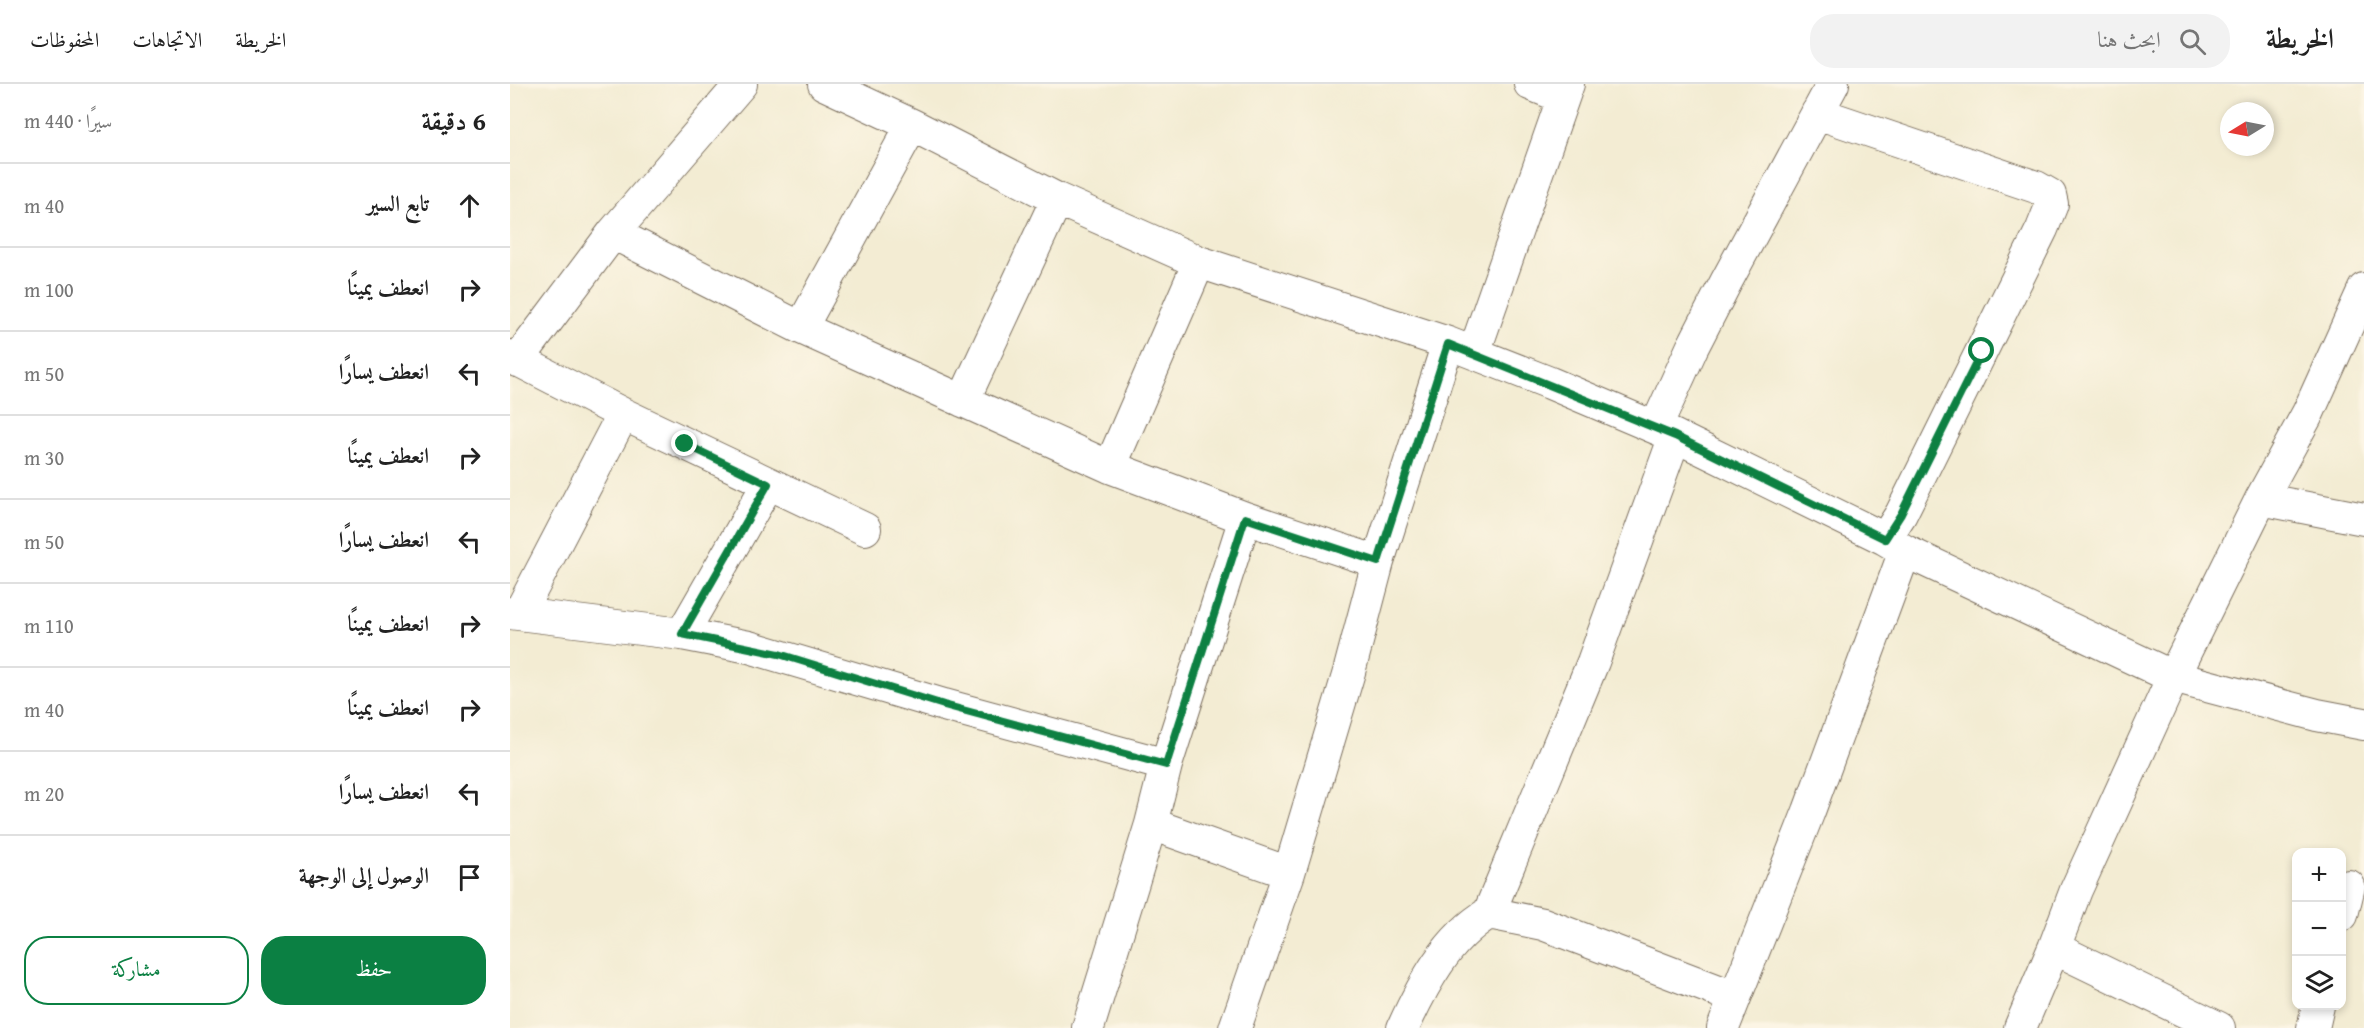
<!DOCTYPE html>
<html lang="ar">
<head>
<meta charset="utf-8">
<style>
	:root { --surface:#fff; --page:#f2f2f2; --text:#222; --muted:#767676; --line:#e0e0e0; --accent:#0b8043 }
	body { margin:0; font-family:"Gentium Book Plus",Amiri,serif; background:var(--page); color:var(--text); direction:rtl }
	.controls { position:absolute; right:18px; bottom:18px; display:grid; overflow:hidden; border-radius:12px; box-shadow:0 3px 9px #0003 }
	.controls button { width:54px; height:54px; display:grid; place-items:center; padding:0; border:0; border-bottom:2px solid var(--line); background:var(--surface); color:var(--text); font:30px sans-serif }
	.compass { position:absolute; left:1710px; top:18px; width:54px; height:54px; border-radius:50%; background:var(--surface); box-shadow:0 3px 9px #0003; rotate:260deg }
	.stop { position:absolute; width:18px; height:18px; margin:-14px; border:4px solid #0b8043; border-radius:50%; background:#fff }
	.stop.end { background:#0b8043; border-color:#fff; box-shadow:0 2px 6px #0008 }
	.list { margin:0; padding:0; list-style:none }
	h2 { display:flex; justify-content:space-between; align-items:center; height:78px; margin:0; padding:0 24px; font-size:26px }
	h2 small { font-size:20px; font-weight:400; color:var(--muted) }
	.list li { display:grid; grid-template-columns:39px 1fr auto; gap:18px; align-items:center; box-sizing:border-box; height:84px; padding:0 24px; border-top:2px solid var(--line) }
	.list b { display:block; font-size:22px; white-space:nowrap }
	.list em { font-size:20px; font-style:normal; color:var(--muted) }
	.actions { display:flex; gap:12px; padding:18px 24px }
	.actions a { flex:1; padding:14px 0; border:2px solid var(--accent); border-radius:24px; text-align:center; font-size:21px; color:var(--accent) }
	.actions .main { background:var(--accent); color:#fff }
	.icon { flex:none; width:33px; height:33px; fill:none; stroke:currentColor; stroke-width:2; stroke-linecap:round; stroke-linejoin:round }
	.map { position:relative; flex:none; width:1854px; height:944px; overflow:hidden; direction:ltr }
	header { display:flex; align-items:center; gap:36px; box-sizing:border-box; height:84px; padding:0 30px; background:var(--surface); border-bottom:2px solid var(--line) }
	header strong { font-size:28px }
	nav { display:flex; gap:33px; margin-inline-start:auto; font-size:21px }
	.search { width:420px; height:54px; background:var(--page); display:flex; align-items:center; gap:15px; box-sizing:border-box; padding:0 21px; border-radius:24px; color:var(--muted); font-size:22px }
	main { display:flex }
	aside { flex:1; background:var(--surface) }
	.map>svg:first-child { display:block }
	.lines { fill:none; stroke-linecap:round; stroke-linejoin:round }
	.street-casing { stroke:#7b6e5d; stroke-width:34 }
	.street { stroke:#fff; stroke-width:32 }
	.route { stroke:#0b8043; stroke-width:8 }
</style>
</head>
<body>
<header>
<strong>الخريطة</strong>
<div class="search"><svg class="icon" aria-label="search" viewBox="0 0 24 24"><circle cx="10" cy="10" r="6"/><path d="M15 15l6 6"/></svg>ابحث هنا</div>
<nav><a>الخريطة</a><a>الاتجاهات</a><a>المحفوظات</a></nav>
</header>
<main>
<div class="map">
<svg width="1854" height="944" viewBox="0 0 1854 944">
	<rect width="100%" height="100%" fill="#fcf5e5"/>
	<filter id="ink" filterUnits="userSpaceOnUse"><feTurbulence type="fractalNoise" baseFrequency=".0167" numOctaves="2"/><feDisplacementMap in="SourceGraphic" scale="12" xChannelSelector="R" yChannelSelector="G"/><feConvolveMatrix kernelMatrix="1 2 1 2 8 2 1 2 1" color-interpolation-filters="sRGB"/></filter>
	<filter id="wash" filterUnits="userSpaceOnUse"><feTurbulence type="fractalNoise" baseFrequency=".008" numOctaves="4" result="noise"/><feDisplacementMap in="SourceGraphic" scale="24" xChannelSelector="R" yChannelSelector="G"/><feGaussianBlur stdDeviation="1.35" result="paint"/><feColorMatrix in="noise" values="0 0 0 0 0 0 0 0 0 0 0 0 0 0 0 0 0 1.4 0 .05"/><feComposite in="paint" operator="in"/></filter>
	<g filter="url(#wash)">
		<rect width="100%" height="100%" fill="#f3ecd3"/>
	</g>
	<g filter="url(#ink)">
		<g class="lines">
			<g class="street-casing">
				<path id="street" d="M314 0 402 41 547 115 689 178 938 259 1040 299 1165 352 1375 455 1395 467 1663 593 1807 631 1854 640
					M1020 0 1052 13
					M1307 29 1526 103 1540 111 1542 120 1532 145 1391 430 1375 455
					M103 149 291 244 600 383 735 434 868 478
					M291 244 402 41
					M964 269 1058 0
					M0 272 113 330 355 445
					M7 277 103 149 231 0
					M453 317 547 115
					M1146 343 1182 264 1216 198 1323 0
					M600 383 689 178
					M1751 415 1854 435
					M0 529 172 550 239 563 434 621 656 681
					M9 530 113 330
					M172 550 258 400
					M641 740 779 789
					M979 829 1083 578 1165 352
					M1832 831 1839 802
					M1544 864 1709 944
					M578 944 641 740 656 681 735 434
					M725 944 779 789 839 588 868 478 938 259
					M893 944C913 900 937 854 979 829L1033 840 1224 913
					M1213 944 1299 727 1395 467
					M1510 944 1544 864 1566 806 1663 593 1751 415 1798 329 1854 205
					M1803 944 1808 922"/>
			</g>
			<use href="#street" class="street"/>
		</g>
	</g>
	<g class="lines" filter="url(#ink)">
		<path class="route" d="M175 360 258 400 172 550 269 570 434 621 656 681 735 434 868 478 938 260 1165 352 1375 455 1391 430 1472 267"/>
	</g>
</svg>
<div class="controls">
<button>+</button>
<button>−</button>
<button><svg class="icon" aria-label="layers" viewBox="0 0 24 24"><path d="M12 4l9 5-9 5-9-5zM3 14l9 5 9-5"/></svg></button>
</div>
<svg class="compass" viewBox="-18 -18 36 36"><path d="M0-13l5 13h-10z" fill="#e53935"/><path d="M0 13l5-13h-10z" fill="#767676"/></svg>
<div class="stop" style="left:1472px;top:267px"></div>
<div class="stop end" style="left:175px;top:360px"></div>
</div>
<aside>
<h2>6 دقيقة<small>سيرًا · 440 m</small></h2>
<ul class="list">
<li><svg class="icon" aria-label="ahead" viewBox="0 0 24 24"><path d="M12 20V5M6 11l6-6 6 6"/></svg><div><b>تابع السير</b></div><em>40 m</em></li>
<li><svg class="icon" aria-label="right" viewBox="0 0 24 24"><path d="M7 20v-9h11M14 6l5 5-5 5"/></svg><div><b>انعطف يمينًا</b></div><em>100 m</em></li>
<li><svg class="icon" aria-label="left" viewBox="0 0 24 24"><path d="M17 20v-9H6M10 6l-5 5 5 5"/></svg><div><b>انعطف يسارًا</b></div><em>50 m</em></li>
<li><svg class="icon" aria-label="right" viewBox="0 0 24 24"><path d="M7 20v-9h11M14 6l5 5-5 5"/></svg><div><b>انعطف يمينًا</b></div><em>30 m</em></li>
<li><svg class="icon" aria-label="left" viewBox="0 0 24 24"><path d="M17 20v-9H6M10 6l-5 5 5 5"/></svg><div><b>انعطف يسارًا</b></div><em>50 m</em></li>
<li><svg class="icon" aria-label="right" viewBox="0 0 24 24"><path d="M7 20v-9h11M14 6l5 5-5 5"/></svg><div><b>انعطف يمينًا</b></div><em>110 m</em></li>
<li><svg class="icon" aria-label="right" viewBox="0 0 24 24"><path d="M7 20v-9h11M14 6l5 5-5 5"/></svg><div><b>انعطف يمينًا</b></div><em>40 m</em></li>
<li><svg class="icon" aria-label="left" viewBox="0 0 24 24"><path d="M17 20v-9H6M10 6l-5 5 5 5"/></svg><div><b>انعطف يسارًا</b></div><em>20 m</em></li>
<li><svg class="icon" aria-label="arrive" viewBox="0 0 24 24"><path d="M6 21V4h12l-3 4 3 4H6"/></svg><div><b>الوصول إلى الوجهة</b></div></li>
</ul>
<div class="actions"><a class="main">حفظ</a><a>مشاركة</a></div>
</aside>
</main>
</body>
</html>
